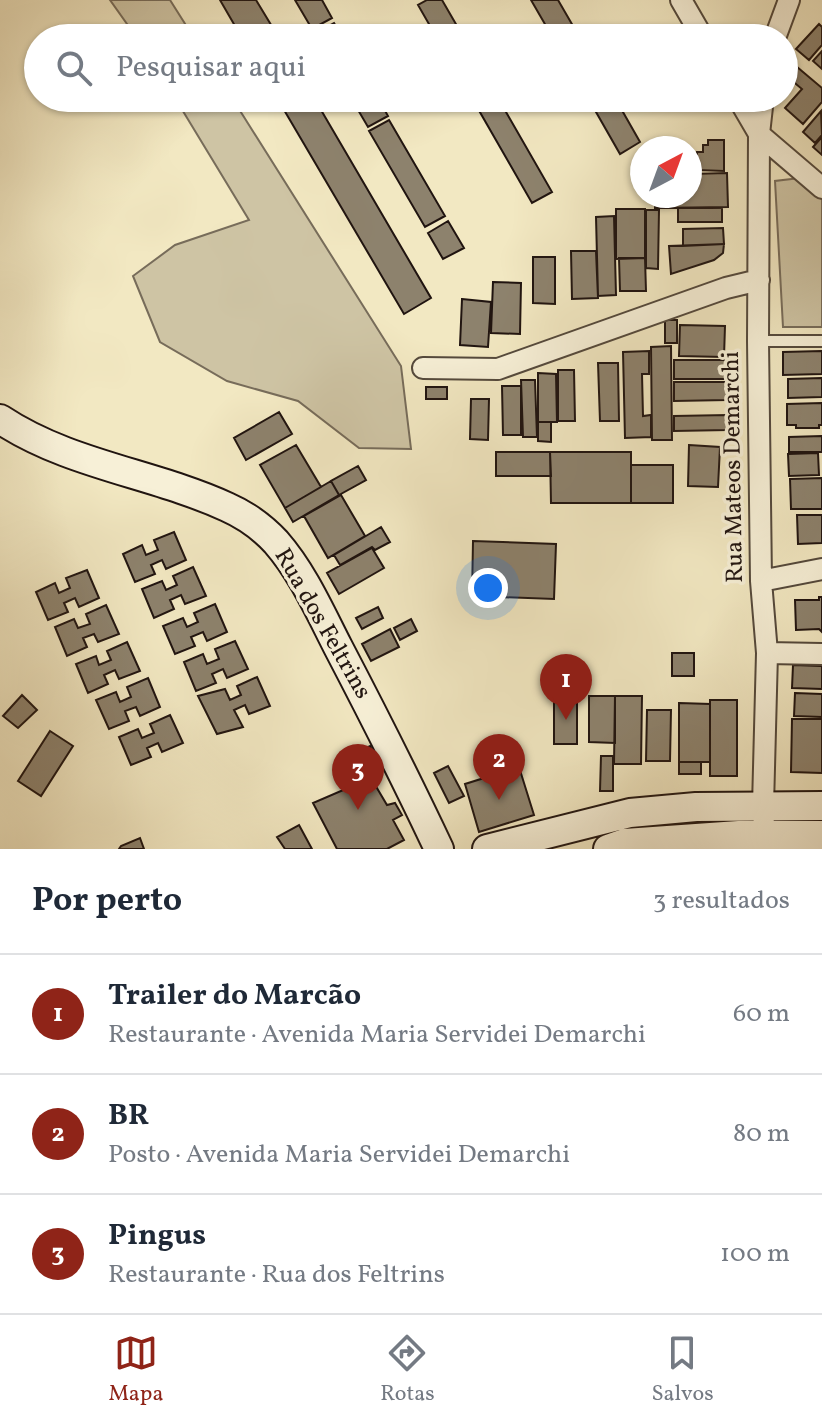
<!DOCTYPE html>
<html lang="pt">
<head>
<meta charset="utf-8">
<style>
	:root { --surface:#fff; --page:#f6f6f7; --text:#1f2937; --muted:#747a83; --line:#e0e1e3; --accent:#8f2418 }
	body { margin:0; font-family:Vollkorn,serif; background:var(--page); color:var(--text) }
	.compass { position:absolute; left:630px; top:136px; width:72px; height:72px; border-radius:50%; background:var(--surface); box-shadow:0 2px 6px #0004; rotate:41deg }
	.you { position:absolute; left:488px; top:588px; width:28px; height:28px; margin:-20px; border:6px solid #fff; border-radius:50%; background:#1a73e8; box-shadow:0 0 0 12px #1a73e833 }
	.badge { display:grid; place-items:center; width:52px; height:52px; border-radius:50%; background:var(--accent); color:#fff; font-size:26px; font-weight:700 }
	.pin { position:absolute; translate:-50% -66px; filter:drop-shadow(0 2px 4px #0008) }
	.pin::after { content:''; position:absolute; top:42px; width:28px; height:24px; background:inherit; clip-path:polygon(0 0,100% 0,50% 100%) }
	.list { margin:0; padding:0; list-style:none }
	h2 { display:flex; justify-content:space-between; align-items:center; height:104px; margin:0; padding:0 32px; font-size:34px }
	h2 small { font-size:26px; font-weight:400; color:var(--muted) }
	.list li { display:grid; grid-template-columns:52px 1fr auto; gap:24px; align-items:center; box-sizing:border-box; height:120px; padding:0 32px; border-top:2px solid var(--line) }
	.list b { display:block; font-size:30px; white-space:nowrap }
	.list p { margin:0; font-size:26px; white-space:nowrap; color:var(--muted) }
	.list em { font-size:26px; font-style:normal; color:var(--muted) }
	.icon { flex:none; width:44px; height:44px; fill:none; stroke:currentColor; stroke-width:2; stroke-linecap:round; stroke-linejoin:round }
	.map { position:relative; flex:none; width:822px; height:849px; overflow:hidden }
	.search { position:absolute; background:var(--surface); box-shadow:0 2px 6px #0004; left:24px; right:24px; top:24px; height:88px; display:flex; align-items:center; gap:20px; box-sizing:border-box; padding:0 28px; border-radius:44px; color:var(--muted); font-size:30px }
	.sheet { height:464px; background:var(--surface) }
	nav { display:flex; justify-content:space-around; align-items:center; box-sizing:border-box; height:112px; border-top:2px solid var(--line); background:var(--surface); font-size:22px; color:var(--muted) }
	nav a { display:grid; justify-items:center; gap:4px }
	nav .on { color:var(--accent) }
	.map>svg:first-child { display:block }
	.green { fill:#cec4a4; stroke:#776c5a; stroke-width:2 }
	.building { fill:#8d826d; stroke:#201410; stroke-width:2 }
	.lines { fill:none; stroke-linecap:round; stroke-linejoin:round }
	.lane-casing { stroke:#54493c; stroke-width:14 }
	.street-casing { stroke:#54493c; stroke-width:24 }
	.secondary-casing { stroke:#201410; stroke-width:32 }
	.lane { stroke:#f7f0d7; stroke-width:10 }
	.street { stroke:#f7f0d7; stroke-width:20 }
	.secondary { stroke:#f7f0d7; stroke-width:28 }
	.labels { text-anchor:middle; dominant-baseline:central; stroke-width:7; stroke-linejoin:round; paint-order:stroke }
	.street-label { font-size:24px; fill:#201410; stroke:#f7f0d7 }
</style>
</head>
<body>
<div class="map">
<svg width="822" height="849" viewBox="0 0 822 849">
	<rect width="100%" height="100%" fill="#f2e8c2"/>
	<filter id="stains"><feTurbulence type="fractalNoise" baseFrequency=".0025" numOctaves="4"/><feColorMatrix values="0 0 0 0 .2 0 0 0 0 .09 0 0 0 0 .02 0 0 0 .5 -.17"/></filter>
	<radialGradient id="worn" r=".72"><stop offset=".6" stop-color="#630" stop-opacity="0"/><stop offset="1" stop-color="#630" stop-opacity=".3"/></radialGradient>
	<path class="green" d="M110 0H170L194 38H137Z
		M175 98H232L401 366 411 449 359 448 298 401 227 381 160 342 133 276 175 245 249 220Z
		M800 178 822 198V327H783L775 181Z"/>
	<path class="building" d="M220 0H256L279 38H242Z
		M295 0H322L332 18 312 29Z
		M427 0H442L464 38H437L418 5Z
		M531 0H558L580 38H553Z
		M334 23 343 38H316L314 34Z
		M819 24 822 27V45L809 60 796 49Z
		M822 51V69L813 61Z
		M790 61 822 88V102L803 124 785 108 802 89 784 74V68Z
		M277 98H314L431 298 404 314Z
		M351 98H378L388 116 368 127Z
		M492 98H498L552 192 532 203 477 107Z
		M588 98H615L640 142 620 154Z
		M821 111 822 135 815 143 803 132Z
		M389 120 445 216 425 227 369 131Z
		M822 137V155L813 147Z
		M708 140H724V171L697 170V152H703V145H708Z
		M727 173 728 207 655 208V196H690V174Z
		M678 208H722V222H678Z
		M616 209H645V258L616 259Z
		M646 210H659L658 269 646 268Z
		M614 216 616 295 598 296 596 217Z
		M448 221 464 248 443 259 428 233Z
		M723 228 724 244 683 246V229Z
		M724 244 723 253 714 260 671 274 669 246Z
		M571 251H596L598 298 572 299Z
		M533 257H555V304L533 303Z
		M619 258H645L646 291H620Z
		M493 282 521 283 520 334 491 333Z
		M462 299 491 302 488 347 460 345Z
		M665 320H677V343H665Z
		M680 325 725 326 724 357 679 356Z
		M671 346 672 440H652L651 347Z
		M649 351V374H642L643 416 651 415V437L625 438 623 352Z
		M822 351V374L783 375V352Z
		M674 360H726V379H674Z
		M598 363H618L619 421H600Z
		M558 370H574L575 421H558Z
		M538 373 556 374 557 422H538Z
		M822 378V397L788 398V379Z
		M521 380H535L537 437H523Z
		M674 382H726L727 400 674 401Z
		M502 386H521V435H503Z
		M426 387H447V399H426Z
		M471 399H489L488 440 470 439Z
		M822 403V425H819V428H796V425H787V404Z
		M279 412 292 434 246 460 234 438Z
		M728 415V430L674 431V416Z
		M538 422H551V442L538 441Z
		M822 436V452H789V437Z
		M296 445 321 487 285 508 260 465Z
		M689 445 720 447 718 487 688 486Z
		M496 452H550L551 476H496Z
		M550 452H631V503H551Z
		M818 453 819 475 789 476 788 454Z
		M631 465H673V503H631Z
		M358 466 366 480 339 495 331 481Z
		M822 478V509H791L790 479Z
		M331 481 339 495 293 522 285 508Z
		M341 495 365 536 328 558 304 516Z
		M797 515H822V543L798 544Z
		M381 527 390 542 375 550 372 547 340 565 334 555Z
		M174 532 186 560 166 569 162 560 151 565 155 574 135 582 123 554 142 545 146 555 158 550 154 540Z
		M473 541 556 544 554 599 472 596Z
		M372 548 384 568 339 594 327 573Z
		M193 567 206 596 185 604 181 595 170 600 174 609 154 618 142 589 162 581 166 590 177 585 173 576Z
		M87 570 99 598 79 607 75 598 64 603 68 612 48 620 36 592 55 583 59 593 70 588 66 578Z
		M819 597H822V632L819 629 796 630 795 600H819Z
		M215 604 227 632 207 641 203 632 191 637 195 646 175 654 163 626 183 618 187 627 198 622 194 613Z
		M106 605 119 634 98 642 94 634 83 638 87 647 67 656 55 627 74 619 78 628 90 624 86 614Z
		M378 607 383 618 362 629 356 618Z
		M411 619 417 631 400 640 394 628Z
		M390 629 399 647 371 661 362 644Z
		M235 641 248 669 227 678 223 669 212 674 216 683 196 691 184 662 203 654 207 664 219 659 215 649Z
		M127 642 140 671 119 679 115 670 104 675 108 684 88 693 76 664 96 656 99 665 111 660 107 651Z
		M672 653H694V676H672Z
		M793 665 822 666V689L792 688Z
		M257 677 270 706 249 714 245 705 234 710 243 727 217 734 198 696 225 689 230 700 241 695 237 686Z
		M148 678 160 707 140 716 136 707 125 711 129 721 109 729 96 700 116 692 120 702 131 697 127 687Z
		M795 693 822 694V717L794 716Z
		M22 695 37 710 18 728 3 716Z
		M554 695H577V744H554Z
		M589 696H615V743L589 742Z
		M615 696H642L641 764H614Z
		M710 700H737V776H710Z
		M679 703 710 704V762H679Z
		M647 710H671L670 761H646Z
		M170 715 183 743 162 752 158 743 147 748 151 757 131 765 119 737 138 729 142 738 154 733 150 724Z
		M792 719H822V773L791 772Z
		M50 731 73 746 41 796 18 781Z
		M370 746 379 766 358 776 348 757Z
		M601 756H613V791H600Z
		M679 762H701V774H679Z
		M448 766 464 796 449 803 434 773Z
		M519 767 534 815 479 832 465 784Z
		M371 778 387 805 395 803 402 815 393 820 404 840 387 849H337L313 803Z
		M299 825 312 849H285L277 837Z
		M140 838 144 849H119L121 846Z"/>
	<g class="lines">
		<g class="lane-casing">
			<path id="lane" d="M758 341H822"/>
		</g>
		<g class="street-casing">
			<path id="street" d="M681 0 703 38
				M775 38 789 0
				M738 98 759 134 822 188
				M763 98 759 134 758 341 761 581 767 653 763 806 765 849
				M423 368 498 369 726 288 759 280
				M761 581 822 569
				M767 653 822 654"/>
		</g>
		<g class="secondary-casing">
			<path id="secondary" d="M0 419C69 465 153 473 227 507 245 515 263 528 276 542 303 573 320 612 338 647 373 714 407 781 439 849
				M487 849 630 813 696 807 822 806
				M608 849 625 843 739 835H822"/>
		</g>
		<use href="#lane" class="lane"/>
		<use href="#street" class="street"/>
		<use href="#secondary" class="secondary"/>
	</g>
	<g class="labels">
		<g class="street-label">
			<text transform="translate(734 467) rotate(-91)">Rua Mateos Demarchi</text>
			<text transform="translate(322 624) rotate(60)">Rua dos Feltrins</text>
		</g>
	</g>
	<rect width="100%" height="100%" filter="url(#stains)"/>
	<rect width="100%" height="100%" fill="url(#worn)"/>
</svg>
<svg class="compass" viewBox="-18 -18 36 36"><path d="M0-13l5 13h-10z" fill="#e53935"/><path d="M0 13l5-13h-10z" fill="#747a83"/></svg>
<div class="you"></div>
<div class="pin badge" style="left:566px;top:720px">1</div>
<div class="pin badge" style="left:499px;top:800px">2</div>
<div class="pin badge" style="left:358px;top:810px">3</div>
<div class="search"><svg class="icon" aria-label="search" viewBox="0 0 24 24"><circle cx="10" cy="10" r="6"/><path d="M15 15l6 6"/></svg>Pesquisar aqui</div>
</div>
<section class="sheet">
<h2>Por perto<small>3 resultados</small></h2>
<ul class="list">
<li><span class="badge">1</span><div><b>Trailer do Marcão</b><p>Restaurante · Avenida Maria Servidei Demarchi</p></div><em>60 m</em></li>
<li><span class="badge">2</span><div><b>BR</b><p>Posto · Avenida Maria Servidei Demarchi</p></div><em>80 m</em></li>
<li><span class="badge">3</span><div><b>Pingus</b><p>Restaurante · Rua dos Feltrins</p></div><em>100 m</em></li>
</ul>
</section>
<nav>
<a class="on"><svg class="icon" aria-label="map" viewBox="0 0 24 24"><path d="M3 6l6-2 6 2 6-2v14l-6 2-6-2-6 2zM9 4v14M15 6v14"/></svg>Mapa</a>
<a><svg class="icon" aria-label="directions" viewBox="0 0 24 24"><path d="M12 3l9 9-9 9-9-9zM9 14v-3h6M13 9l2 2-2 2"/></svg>Rotas</a>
<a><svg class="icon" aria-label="saved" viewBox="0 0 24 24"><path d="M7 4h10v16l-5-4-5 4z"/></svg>Salvos</a>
</nav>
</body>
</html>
